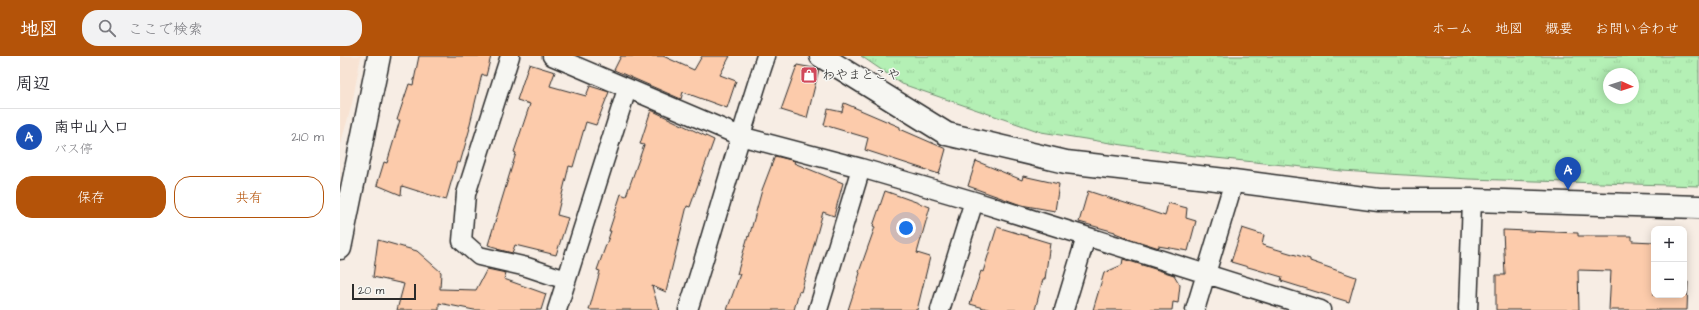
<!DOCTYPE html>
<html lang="ja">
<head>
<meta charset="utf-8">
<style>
	:root { --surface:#fff; --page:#f2f2f3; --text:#2b2b33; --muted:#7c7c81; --line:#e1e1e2; --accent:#b45309 }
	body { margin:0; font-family:"Architects Daughter","Klee One",sans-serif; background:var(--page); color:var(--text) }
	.controls { position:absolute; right:12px; bottom:12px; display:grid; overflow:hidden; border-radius:8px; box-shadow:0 2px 10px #0003 }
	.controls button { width:36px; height:36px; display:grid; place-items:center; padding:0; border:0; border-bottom:1px solid var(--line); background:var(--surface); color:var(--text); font:20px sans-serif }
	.compass { position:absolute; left:1263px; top:12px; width:36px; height:36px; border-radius:50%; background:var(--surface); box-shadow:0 2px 10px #0003; rotate:93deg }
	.scale { position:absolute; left:12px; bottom:10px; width:64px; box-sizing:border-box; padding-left:4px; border:2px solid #2b2b2b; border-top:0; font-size:11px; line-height:14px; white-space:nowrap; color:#2b2b2b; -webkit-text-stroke:3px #f6f6f2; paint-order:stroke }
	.you { position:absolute; left:566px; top:172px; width:14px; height:14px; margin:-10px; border:3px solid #fff; border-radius:50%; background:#1a73e8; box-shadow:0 0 0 6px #1a73e833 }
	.badge { display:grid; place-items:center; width:26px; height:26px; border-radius:50%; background:var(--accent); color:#fff; font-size:13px; font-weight:700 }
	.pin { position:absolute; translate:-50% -33px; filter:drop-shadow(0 1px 2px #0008) }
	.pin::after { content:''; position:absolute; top:21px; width:14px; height:12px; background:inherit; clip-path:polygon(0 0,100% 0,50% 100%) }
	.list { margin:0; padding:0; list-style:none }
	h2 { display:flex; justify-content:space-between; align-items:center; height:52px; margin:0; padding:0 16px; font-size:17px }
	h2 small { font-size:13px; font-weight:400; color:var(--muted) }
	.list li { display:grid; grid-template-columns:26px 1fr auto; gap:12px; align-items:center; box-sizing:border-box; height:56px; padding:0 16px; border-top:1px solid var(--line) }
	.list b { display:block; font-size:15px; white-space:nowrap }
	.list p { margin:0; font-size:13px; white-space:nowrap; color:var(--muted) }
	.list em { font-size:13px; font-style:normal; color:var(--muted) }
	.actions { display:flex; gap:8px; padding:12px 16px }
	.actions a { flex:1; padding:9px 0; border:1px solid var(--accent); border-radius:16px; text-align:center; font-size:14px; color:var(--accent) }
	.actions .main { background:var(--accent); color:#fff }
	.icon { flex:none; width:22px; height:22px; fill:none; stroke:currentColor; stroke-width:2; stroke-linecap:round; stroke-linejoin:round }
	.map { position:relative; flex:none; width:1359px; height:254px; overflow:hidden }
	header { display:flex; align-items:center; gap:24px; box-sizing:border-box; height:56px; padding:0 20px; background:var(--accent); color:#fff }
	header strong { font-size:19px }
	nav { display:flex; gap:22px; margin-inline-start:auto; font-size:14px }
	.search { width:280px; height:36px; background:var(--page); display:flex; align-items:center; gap:10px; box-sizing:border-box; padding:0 14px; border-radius:16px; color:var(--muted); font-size:15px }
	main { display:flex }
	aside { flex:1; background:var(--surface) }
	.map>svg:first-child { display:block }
	.built { fill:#f8e3d3 }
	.grass { fill:url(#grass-tufts); stroke:#708e70; fill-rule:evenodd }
	.building { fill:#fccbab; stroke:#2b2b2b }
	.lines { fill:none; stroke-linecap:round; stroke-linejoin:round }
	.minor-casing { stroke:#2b2b2b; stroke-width:21 }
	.tertiary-casing { stroke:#2b2b2b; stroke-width:25 }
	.minor { stroke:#f6f6f2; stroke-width:18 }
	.tertiary { stroke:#f6f6f2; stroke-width:22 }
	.labels { text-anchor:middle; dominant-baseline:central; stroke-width:3; stroke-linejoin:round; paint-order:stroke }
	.poi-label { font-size:13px; fill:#2b2b2b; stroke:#f6f6f2; text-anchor:start }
</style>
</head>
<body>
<header>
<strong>地図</strong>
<div class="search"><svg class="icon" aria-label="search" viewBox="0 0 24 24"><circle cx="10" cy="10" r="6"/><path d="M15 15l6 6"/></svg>ここで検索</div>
<nav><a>ホーム</a><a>地図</a><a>概要</a><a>お問い合わせ</a></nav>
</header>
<main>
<aside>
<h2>周辺<small></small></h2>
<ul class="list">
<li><span class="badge" style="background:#1a4fb4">A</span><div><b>南中山入口</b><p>バス停</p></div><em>210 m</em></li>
</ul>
<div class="actions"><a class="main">保存</a><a>共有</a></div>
</aside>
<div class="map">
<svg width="1359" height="254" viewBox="0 0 1359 254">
	<defs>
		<pattern id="grass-tufts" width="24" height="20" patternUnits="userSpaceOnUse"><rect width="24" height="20" fill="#b4f0b5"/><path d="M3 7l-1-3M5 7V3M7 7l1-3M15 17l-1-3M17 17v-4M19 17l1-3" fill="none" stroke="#9bce9c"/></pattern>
	</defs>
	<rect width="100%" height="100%" fill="#f7ede4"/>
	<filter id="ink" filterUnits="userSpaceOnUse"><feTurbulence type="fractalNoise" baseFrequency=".025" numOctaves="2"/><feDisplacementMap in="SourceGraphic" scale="8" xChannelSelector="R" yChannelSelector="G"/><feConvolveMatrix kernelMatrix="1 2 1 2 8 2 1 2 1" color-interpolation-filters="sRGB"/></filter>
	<g filter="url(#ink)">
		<path class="built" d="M0 0H21L12 48 0 90Z"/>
		<path class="grass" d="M521 0H1359V130L1129 123 1002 115 846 99 701 76 562 28ZM1269 18H1293V42H1269Z"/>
		<path class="building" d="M79 0H151L146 20 142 18 129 72H130L120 107 117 106 106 144 62 130 61 139 37 129 44 106 47 107 60 64H57L69 28 73 29Z
			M281 0H323L354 14 362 0H390L380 19 396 25 387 52 343 36 341 43 274 14Z
			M189 8 215 16 210 30 246 40 250 30 269 36 256 69 246 66 233 111 229 110 217 159 228 162 216 199 175 189 172 197 157 193 158 192 148 189 176 97 174 96 190 48 177 44Z
			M457 9 479 13 467 62 441 54Z
			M504 47 560 71V73L606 93 599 118 525 94 528 82 484 69 488 53 502 56Z
			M311 54 374 84 350 151 347 150 326 236 312 230 319 254H249L260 215 257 214 271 175H269L281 138 286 140 304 89 300 88Z
			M435 100 455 105 454 107 503 127 494 160 483 156 461 236 459 235 454 254H387L400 218H397L408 180 409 181 422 134Z
			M636 105 682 124 683 120 719 128 715 155 681 149 628 130Z
			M545 135 590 151 577 197 590 201 577 254H508L520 217 519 216 535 171 533 170Z
			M748 135 825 160 828 147 847 152 846 162 856 165 848 195 818 190 819 192 788 182 775 177V176L739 166Z
			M657 171 710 187 705 223H703L695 254H651L630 248 641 215 643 216Z
			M902 172 924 179 922 189 970 203V205L1016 221 1009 246 941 225 942 221 891 206Z
			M1163 174 1238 177V180H1292V185L1314 186V239H1344V226H1348L1347 254H1269L1271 215 1238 214 1239 254H1156V219H1165Z
			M38 184 77 195 101 216 100 233 136 234 147 213 166 217 164 223 206 238 201 254H134L99 247V254H57L64 228 33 221Z
			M783 203 834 219 840 229 838 247 833 246 832 254H753L764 217 782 209Z"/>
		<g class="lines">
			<g class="minor-casing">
				<path id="minor" d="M170 0 126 138 122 185 139 200 187 211 226 224
					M212 0 400 80 521 112 634 145 981 254
					M217 254 287 33
					M348 254C375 170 398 84 426 0
					M478 254 521 112
					M600 254 634 145
					M724 254 746 181
					M855 254 894 125
					M1128 254 1132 144"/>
			</g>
			<g class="tertiary-casing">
				<path id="tertiary" d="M481 0 607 78 726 106 894 125 1039 144H1132L1359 151
					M0 192 39 0"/>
			</g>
			<use href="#minor" class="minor"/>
			<use href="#tertiary" class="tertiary"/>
		</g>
	</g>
	<defs>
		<g id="shop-square" transform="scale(0.9)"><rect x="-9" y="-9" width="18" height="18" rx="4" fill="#d1495b" stroke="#f6f6f2"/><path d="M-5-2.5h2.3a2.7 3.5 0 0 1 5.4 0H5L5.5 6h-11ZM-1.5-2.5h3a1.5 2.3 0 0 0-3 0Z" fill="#fff"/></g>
	</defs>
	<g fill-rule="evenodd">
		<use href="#shop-square" x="469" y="19"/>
	</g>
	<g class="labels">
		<g class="poi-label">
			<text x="482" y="19">わやまとこや</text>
		</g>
	</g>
</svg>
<div class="controls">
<button>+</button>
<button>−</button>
</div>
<svg class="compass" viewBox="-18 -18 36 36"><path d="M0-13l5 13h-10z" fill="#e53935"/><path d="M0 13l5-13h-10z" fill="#7c7c81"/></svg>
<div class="scale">20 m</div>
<div class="you"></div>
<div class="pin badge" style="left:1228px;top:134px;background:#1a4fb4">A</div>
</div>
</main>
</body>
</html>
